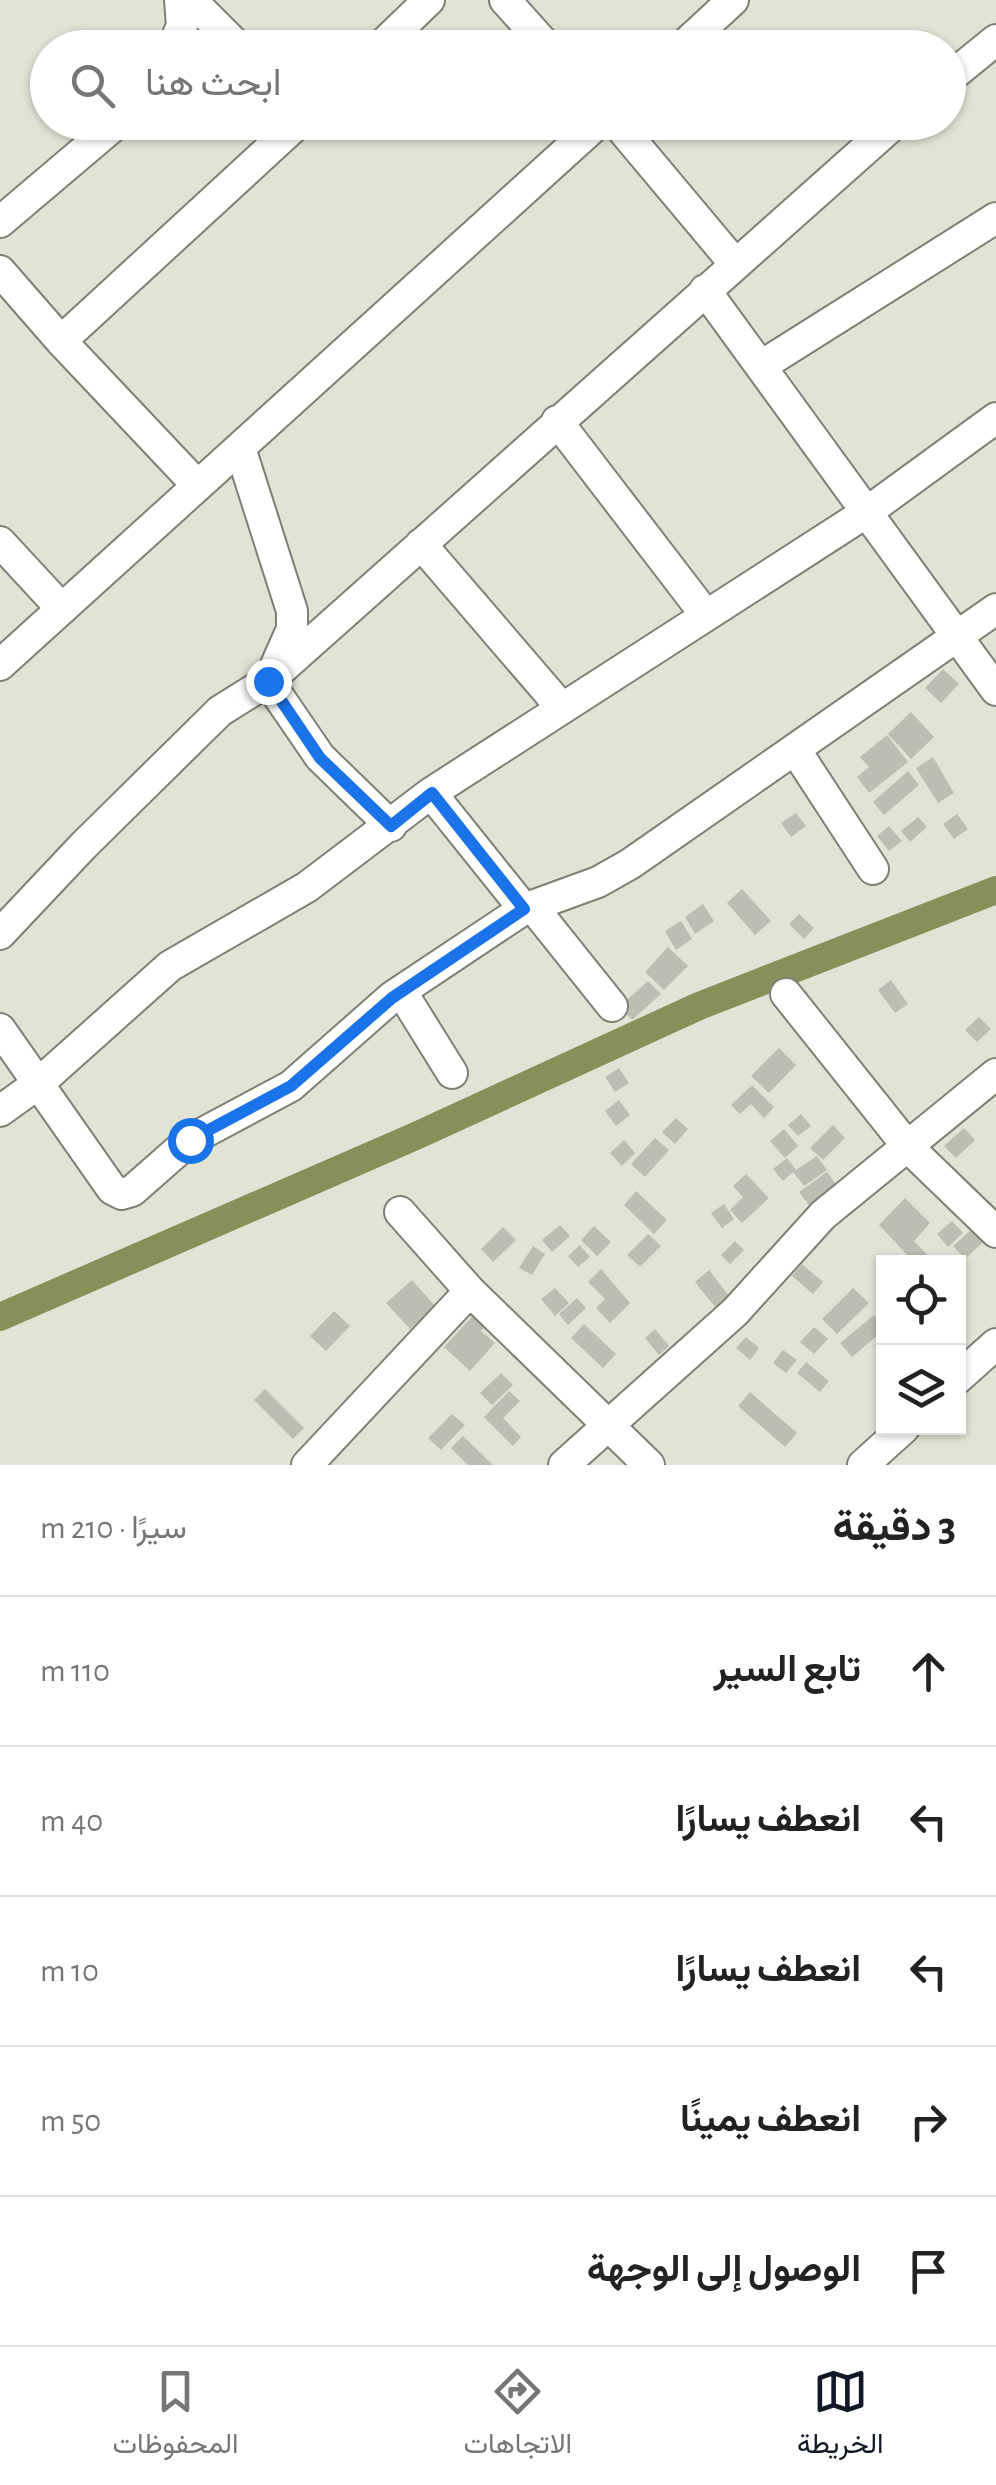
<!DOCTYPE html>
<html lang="ar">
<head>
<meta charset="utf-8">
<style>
	:root { --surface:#fff; --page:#f2f2f2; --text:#222; --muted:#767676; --line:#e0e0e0; --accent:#111827 }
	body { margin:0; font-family:"Alegreya Sans",Vazirmatn,sans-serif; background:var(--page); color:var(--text); direction:rtl }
	.controls { position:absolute; right:30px; bottom:30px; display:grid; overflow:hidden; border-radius:0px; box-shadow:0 2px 8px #0004 }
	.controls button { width:90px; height:90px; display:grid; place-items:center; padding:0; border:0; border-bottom:2px solid var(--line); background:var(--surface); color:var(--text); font:50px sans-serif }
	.stop { position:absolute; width:30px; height:30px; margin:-22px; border:8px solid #1a73e8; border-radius:50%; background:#fff }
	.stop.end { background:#1a73e8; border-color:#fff; box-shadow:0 2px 10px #0008 }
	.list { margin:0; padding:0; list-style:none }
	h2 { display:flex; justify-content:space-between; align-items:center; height:130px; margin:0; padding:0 40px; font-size:42px }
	h2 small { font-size:32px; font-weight:400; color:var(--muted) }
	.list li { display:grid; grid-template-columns:65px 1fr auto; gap:30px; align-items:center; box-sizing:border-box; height:150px; padding:0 40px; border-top:2px solid var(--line) }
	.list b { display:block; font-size:38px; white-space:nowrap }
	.list em { font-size:32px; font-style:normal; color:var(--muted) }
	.icon { flex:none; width:55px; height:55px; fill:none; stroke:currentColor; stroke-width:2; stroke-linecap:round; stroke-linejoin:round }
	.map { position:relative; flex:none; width:996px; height:1465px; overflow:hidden; direction:ltr }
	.search { position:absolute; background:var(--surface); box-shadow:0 2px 8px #0004; left:30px; right:30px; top:30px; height:110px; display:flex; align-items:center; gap:25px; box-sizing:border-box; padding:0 35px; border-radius:55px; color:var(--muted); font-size:38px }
	.sheet { height:880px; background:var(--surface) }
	nav { display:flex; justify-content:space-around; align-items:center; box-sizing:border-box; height:140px; border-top:2px solid var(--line); background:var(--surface); font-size:28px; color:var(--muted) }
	nav a { display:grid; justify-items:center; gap:5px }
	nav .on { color:var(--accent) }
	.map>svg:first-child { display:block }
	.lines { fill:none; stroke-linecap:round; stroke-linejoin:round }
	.canal { stroke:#869059; stroke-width:28 }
	.building { fill:#bbbeb0 }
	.minor-casing { stroke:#7d8073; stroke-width:34 }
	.minor { stroke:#fff; stroke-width:30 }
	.route { stroke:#1a73e8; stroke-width:12 }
</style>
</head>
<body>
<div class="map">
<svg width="996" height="1465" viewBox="0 0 996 1465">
	<rect width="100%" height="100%" fill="#e1e4d5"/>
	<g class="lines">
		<path class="canal" d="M0 1317 418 1135 699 1006 996 890"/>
	</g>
	<path class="building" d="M943 669 959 684 941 703 925 688Z
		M911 712 934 737 911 759 888 734Z
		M887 735 908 762 869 793 857 777 869 767 860 757Z
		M933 757 954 793 938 803 916 768Z
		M908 771 919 785 884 815 873 802Z
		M796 813 806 826 791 837 781 823Z
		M957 814 968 829 954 839 943 824Z
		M918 817 927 827 910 842 901 831Z
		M889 826 902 841 889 851 877 836Z
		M742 889 771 921 755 935 727 903Z
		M703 904 714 921 695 934 685 917Z
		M799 914 814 928 804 939 789 924Z
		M681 921 692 939 676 950 665 931Z
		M668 947 688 966 664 990 645 972Z
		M891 980 908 1004 895 1013 878 990Z
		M648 981 661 994 632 1020 620 1006Z
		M979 1017 991 1029 977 1042 965 1030Z
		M779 1048 796 1065 769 1093 751 1076Z
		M619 1068 629 1083 615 1092 605 1077Z
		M752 1085 774 1107 764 1118 751 1104 740 1114 731 1105Z
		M619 1100 630 1115 616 1126 605 1111Z
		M801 1114 811 1126 798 1136 788 1125Z
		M676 1118 688 1129 675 1144 662 1132Z
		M833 1125 845 1138 823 1160 810 1148Z
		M964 1128 975 1140 956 1158 944 1146Z
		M784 1129 798 1146 785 1158 770 1141Z
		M655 1138 669 1150 645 1177 631 1164Z
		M624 1140 635 1153 622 1166 610 1153Z
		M817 1156 827 1170 804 1186 793 1172 783 1181 773 1169 787 1158 796 1170 793 1172Z
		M827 1172 839 1188 812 1209 799 1192Z
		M746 1174 769 1198 742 1223 730 1210 743 1197 733 1186Z
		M636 1191 667 1220 654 1234 624 1205Z
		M905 1198 930 1223 914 1241 933 1261 931 1262H914L879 1225Z
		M724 1204 734 1219 722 1228 711 1213Z
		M952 1221 963 1233 948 1247 937 1234Z
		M560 1225 570 1236 552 1252 542 1240Z
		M594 1226 611 1242 597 1256 581 1240Z
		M503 1227 516 1240 493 1262 481 1249Z
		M972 1229 983 1242 965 1259 953 1246Z
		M648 1234 661 1246 640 1267 627 1255Z
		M735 1241 744 1250 730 1264 721 1255Z
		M580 1245 590 1257 578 1267 568 1256Z
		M533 1246 545 1254 532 1275 519 1268Z
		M802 1264 823 1282 813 1294 792 1276Z
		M601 1269 630 1303 610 1323 596 1308 605 1299 588 1282Z
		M709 1270 729 1296 715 1307 695 1282Z
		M412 1280 435 1306 410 1329 386 1303Z
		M555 1288 569 1303 555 1316 541 1299Z
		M853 1288 869 1303 837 1334 822 1319Z
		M577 1298 586 1308 568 1325 559 1314Z
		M480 1308 492 1319 481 1331 495 1343 470 1371 444 1347Z
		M334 1311 350 1326 326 1351 310 1336Z
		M874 1315 884 1330 852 1357 840 1343Z
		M584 1324 616 1354 603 1368 571 1338Z
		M814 1327 828 1339 814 1354 800 1342Z
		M655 1329 669 1346 659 1355 645 1338Z
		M746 1337 759 1348 750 1360 736 1348Z
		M783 1350 797 1360 786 1373 773 1363Z
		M806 1362 829 1381 820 1392 797 1373Z
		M501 1373 513 1385 492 1405 480 1393Z
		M265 1389 304 1428 293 1439 254 1400Z
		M509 1391 520 1401 503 1418 521 1437 513 1446 484 1417Z
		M750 1392 797 1433 785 1447 738 1406Z
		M452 1414 465 1425 441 1450 428 1438Z
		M463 1436 493 1465H468L451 1448Z"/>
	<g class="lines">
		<g class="minor-casing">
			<path id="minor" d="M191 0 239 48
				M505 0 548 48
				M172 48 182 26 180 0
				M379 48 429 0
				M681 48 733 0
				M948 79 996 40
				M616 122 735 264
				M0 222 118 122
				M0 271 61 341 197 485
				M705 290 996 690
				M61 341 299 122
				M761 366 996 218
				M557 421 705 614
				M240 448 292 611V629L276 665
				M0 542 62 609
				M421 544 561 707
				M0 665 599 122
				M268 681 320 757 391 826
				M796 751 873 869
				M431 793 524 909
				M532 906 612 1006
				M0 934 84 845 220 711 268 681 896 122
				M401 991 452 1073
				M786 994 908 1147 996 1232
				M0 1029 112 1189 122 1194 132 1191 190 1140 291 1086 392 997 524 909 598 882 630 864 996 609
				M0 1111 39 1083 170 966 307 887 431 793 867 512 996 418
				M400 1212 470 1291 649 1465
				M958 1378 996 1344
				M307 1465 470 1291
				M564 1465 735 1312 823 1215 996 1074
				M863 1465 904 1428"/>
		</g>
		<use href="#minor" class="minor"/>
	</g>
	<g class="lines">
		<path class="route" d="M190 1140 291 1086 392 998 524 909 432 793 391 826 320 758 268 681"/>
	</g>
</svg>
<div class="controls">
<button><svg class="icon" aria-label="locate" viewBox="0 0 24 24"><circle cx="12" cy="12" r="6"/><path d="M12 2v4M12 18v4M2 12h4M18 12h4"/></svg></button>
<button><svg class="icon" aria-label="layers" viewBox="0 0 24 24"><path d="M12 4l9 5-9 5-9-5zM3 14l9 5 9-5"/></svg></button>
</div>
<div class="stop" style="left:190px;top:1140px"></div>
<div class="stop end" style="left:268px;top:681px"></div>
<div class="search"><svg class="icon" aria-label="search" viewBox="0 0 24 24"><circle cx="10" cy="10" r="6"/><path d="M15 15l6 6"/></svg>ابحث هنا</div>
</div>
<section class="sheet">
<h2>3 دقيقة<small>سيرًا · 210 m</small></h2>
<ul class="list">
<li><svg class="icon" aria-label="ahead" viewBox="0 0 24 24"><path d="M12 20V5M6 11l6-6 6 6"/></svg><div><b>تابع السير</b></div><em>110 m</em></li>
<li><svg class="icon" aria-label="left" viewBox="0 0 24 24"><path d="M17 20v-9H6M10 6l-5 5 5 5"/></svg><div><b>انعطف يسارًا</b></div><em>40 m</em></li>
<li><svg class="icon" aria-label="left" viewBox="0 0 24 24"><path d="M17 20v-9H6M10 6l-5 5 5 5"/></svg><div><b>انعطف يسارًا</b></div><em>10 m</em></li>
<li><svg class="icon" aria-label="right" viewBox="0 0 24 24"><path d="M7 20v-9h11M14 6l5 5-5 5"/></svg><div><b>انعطف يمينًا</b></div><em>50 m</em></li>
<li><svg class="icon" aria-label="arrive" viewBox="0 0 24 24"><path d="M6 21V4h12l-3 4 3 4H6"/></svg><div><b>الوصول إلى الوجهة</b></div></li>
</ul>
</section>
<nav>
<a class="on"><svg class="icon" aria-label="map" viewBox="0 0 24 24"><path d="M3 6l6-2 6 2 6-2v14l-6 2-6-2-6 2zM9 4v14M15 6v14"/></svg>الخريطة</a>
<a><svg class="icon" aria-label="directions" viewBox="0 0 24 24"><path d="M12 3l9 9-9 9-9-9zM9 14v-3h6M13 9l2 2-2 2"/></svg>الاتجاهات</a>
<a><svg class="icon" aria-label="saved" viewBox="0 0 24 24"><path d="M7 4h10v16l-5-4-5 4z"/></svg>المحفوظات</a>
</nav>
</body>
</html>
